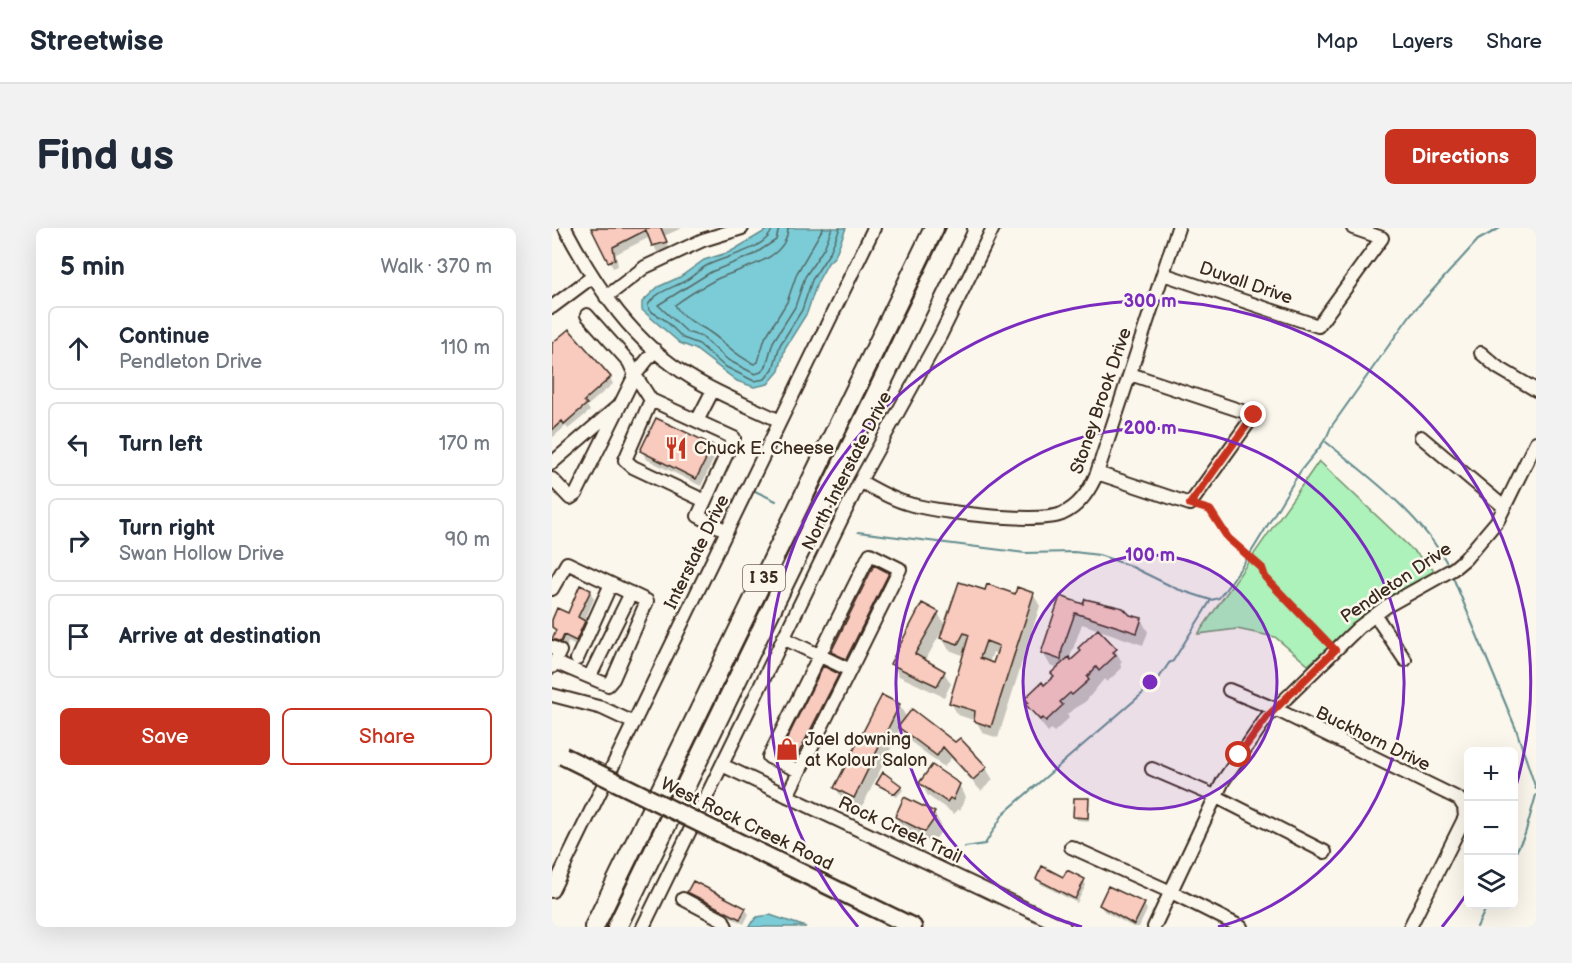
<!DOCTYPE html>
<html lang="en">
<head>
<meta charset="utf-8">
<style>
	:root { --surface:#fff; --page:#f2f2f3; --text:#1f2937; --muted:#747a83; --line:#e0e1e3; --accent:#c8321e }
	body { margin:0; font-family:"Balsamiq Sans",sans-serif; background:var(--page); color:var(--text) }
	.controls { position:absolute; right:18px; bottom:18px; display:grid; overflow:hidden; border-radius:9px; box-shadow:0 6px 24px #0002 }
	.controls button { width:54px; height:54px; display:grid; place-items:center; padding:0; border:0; border-bottom:2px solid var(--line); background:var(--surface); color:var(--text); font:30px sans-serif }
	.stop { position:absolute; width:18px; height:18px; margin:-14px; border:4px solid #c8321e; border-radius:50%; background:#fff }
	.stop.end { background:#c8321e; border-color:#fff; box-shadow:0 2px 6px #0008 }
	.list { margin:0; padding:0; list-style:none }
	h2 { display:flex; justify-content:space-between; align-items:center; height:78px; margin:0; padding:0 24px; font-size:26px }
	h2 small { font-size:20px; font-weight:400; color:var(--muted) }
	.list li { display:grid; grid-template-columns:39px 1fr auto; gap:18px; align-items:center; box-sizing:border-box; height:84px; margin:0 12px 12px; padding:0 12px; border:2px solid var(--line); border-radius:9px }
	.list b { display:block; font-size:22px; white-space:nowrap }
	.list p { margin:0; font-size:20px; white-space:nowrap; color:var(--muted) }
	.list em { font-size:20px; font-style:normal; color:var(--muted) }
	.actions { display:flex; gap:12px; padding:18px 24px }
	.actions a { flex:1; padding:14px 0; border:2px solid var(--accent); border-radius:9px; text-align:center; font-size:21px; color:var(--accent) }
	.actions .main { background:var(--accent); color:#fff }
	.icon { flex:none; width:33px; height:33px; fill:none; stroke:currentColor; stroke-width:2; stroke-linecap:round; stroke-linejoin:round }
	.map { position:relative; flex:none; width:984px; height:699px; overflow:hidden; border-radius:9px }
	header { display:flex; align-items:center; gap:36px; box-sizing:border-box; height:84px; padding:0 30px; background:var(--surface); border-bottom:2px solid var(--line) }
	header strong { font-size:28px }
	nav { display:flex; gap:33px; margin-inline-start:auto; font-size:21px }
	.intro { display:flex; align-items:center; justify-content:space-between; box-sizing:border-box; height:144px; padding:0 36px }
	h1 { margin:0; font-size:42px }
	.button { padding:15px 27px; border-radius:9px; background:var(--accent); color:#fff; font-size:21px; font-weight:700 }
	main { display:flex; gap:36px; padding:0 36px }
	aside { flex:1; background:var(--surface); border-radius:9px; box-shadow:0 6px 24px #0002 }
	.map>svg:first-child { display:block }
	.green { fill:#adf1bb; stroke:#748e6c; stroke-width:1.5 }
	.water { fill:#7cccd7; stroke:#628b8d; stroke-width:1.5 }
	.shadow { fill:#0003; fill-rule:evenodd }
	.lines { fill:none; stroke-linecap:round; stroke-linejoin:round }
	.shore { stroke:#556b68; stroke-width:1.5 }
	.stream { stroke:#628b8d; stroke-width:2 }
	.building { fill:#f9cabe; stroke:#3b2a1e; stroke-width:1.5; fill-rule:evenodd }
	.minor-casing { stroke:#3b2a1e; stroke-width:16 }
	.major-casing { stroke:#3b2a1e; stroke-width:21 }
	.highway-casing { stroke:#3b2a1e; stroke-width:22 }
	.path { stroke:#3b2a1e; stroke-width:1.5; stroke-dasharray:4.5 4.5; stroke-linecap:butt }
	.minor { stroke:#fbf7ec; stroke-width:12 }
	.major { stroke:#fbf7ec; stroke-width:16 }
	.highway { stroke:#fbf7ec; stroke-width:18 }
	.major-bridge-casing { stroke:#3b2a1e; stroke-width:21; stroke-linecap:butt }
	.major-bridge { stroke:#fbf7ec; stroke-width:16 }
	.route { stroke:#c8321e; stroke-width:8 }
	.ring { fill:none; stroke:#7b2cbf; stroke-width:3 }
	.labels { text-anchor:middle; dominant-baseline:central; stroke-width:5; stroke-linejoin:round; paint-order:stroke }
	.shield { fill:#fbf7ec; stroke:#75685c; stroke-width:1.5 }
	.shield-label { font-size:16px; font-weight:bold; fill:#3b2a1e }
	.street-label { font-size:18px; fill:#3b2a1e; stroke:#fbf7ec }
	.poi-label { font-size:18px; fill:#3b2a1e; stroke:#fbf7ec; text-anchor:start }
	.centre { fill:#7b2cbf; stroke:#fbf7ec; stroke-width:3 }
	.ring-label { font-size:18px; text-anchor:middle; font-weight:bold; fill:#7b2cbf; stroke:#fbf7ec; stroke-width:5; stroke-linejoin:round; paint-order:stroke }
</style>
</head>
<body>
<header>
<strong>Streetwise</strong>
<nav><a>Map</a><a>Layers</a><a>Share</a></nav>
</header>
<div class="intro"><h1>Find us</h1><a class="button">Directions</a></div>
<main>
<aside>
<h2>5 min<small>Walk · 370 m</small></h2>
<ul class="list">
<li><svg class="icon" aria-label="ahead" viewBox="0 0 24 24"><path d="M12 20V5M6 11l6-6 6 6"/></svg><div><b>Continue</b><p>Pendleton Drive</p></div><em>110 m</em></li>
<li><svg class="icon" aria-label="left" viewBox="0 0 24 24"><path d="M17 20v-9H6M10 6l-5 5 5 5"/></svg><div><b>Turn left</b></div><em>170 m</em></li>
<li><svg class="icon" aria-label="right" viewBox="0 0 24 24"><path d="M7 20v-9h11M14 6l5 5-5 5"/></svg><div><b>Turn right</b><p>Swan Hollow Drive</p></div><em>90 m</em></li>
<li><svg class="icon" aria-label="arrive" viewBox="0 0 24 24"><path d="M6 21V4h12l-3 4 3 4H6"/></svg><div><b>Arrive at destination</b></div></li>
</ul>
<div class="actions"><a class="main">Save</a><a>Share</a></div>
</aside>
<div class="map">
<svg width="984" height="699" viewBox="0 0 984 699">
	<rect width="100%" height="100%" fill="#fbf7ec"/>
	<filter id="ink" filterUnits="userSpaceOnUse"><feTurbulence type="fractalNoise" baseFrequency=".0167" numOctaves="2"/><feDisplacementMap in="SourceGraphic" scale="12" xChannelSelector="R" yChannelSelector="G"/><feConvolveMatrix kernelMatrix="1 2 1 2 8 2 1 2 1" color-interpolation-filters="sRGB"/></filter>
	<g filter="url(#ink)">
		<path class="green" d="M767 233 885 345 829 374 756 437 723 409 685 401 646 406Z"/>
		<path class="water" d="M218 0H294L283 28 276 35 265 55 255 85 233 120 227 143 216 156 202 159 185 153 143 121 128 115 90 82V74L106 59 128 49 152 32 178 24Z
			M218 687 254 699H196L205 689Z"/>
		<path class="shadow" d="M41 0H130L112 8 117 21 105 24 98 9 64 26 66 38 61 40Z
			M0 117 58 150 61 156 35 178 38 183 16 201 14 198 0 210Z
			M160 218 164 226 149 258 94 231 90 223Z
			M336 346 341 354 298 438 285 432 280 424Z
			M38 363 42 371 32 394 37 402 29 420 16 414 14 422 6 419 1 411 4 406 0 396 17 387Z
			M434 364 464 368 481 366 488 378 446 510 431 505 424 493 406 487 399 475 413 428 397 422 390 410 392 399 373 433 392 444 399 456 392 469 347 448 340 436 371 377 386 385 394 399ZM441 424 445 426 442 437 437 435Z
			M509 370 532 378 553 375 589 391 596 404 591 417 530 396 517 432 519 434 563 422 570 434 568 436 570 440 555 454 552 451 534 473 515 486 517 490 502 504 499 501 496 504 475 477 503 449 507 440 498 437 491 425Z
			M286 447 290 455 247 539 234 533 230 525Z
			M347 477 355 490 404 516 434 540 441 552 429 563 399 530 392 539 355 511 349 500 309 581 291 572 284 560Z
			M369 555 407 557 414 569 408 583 406 581 402 586 376 568Z
			M326 556 348 559 351 562 345 569Z
			M536 572 537 593 525 592 523 589Z
			M382 585 389 597V604L380 615 351 602 344 589Z
			M512 650 531 652 534 657 525 675 489 656 486 651Z
			M137 664 193 681 197 686 192 696 140 670Z
			M592 676 595 682 587 699H581L552 683 548 677Z"/>
		<g class="lines">
			<path class="shore" d="M220 0C218 21 169 29 154 38 146 43 139 50 131 54 118 61 104 64 96 77L97 82 113 92 131 110 147 116 172 138 202 153 213 151 221 141 228 117 250 82 260 52 278 24 288 0
				M227 0 224 12 201 27 159 44 106 77 135 104 150 109 176 132 203 146 209 144 214 138 221 114 243 79 253 49 272 20 280 0
				M236 0C235 34 186 40 163 52 152 58 132 70 123 77 131 92 143 94 156 103 172 113 183 128 202 136L206 134 213 110 235 74 245 45 271 0"/>
			<path class="stream" d="M774 214C817 248 872 290 897 339
				M203 263 224 273
				M306 304 473 325 522 324 547 327 576 337 625 361 659 372 667 370C698 331 721 286 748 244 759 228 773 217 779 199L859 86 926 12 948 0
				M900 347 964 501 984 561
				M413 619 433 616 452 585 605 453 617 435 621 433 659 372
				M962 628 973 606 984 567
				M925 699 936 676"/>
		</g>
		<path class="building" d="M39 0H109L115 14 100 18 94 2 61 19 63 31 56 34Z
			M17 101 59 149 32 173 35 176 12 196 10 193 0 202V115Z
			M104 190 161 217 144 251 88 223Z
			M322 337 337 345 294 431 279 424Z
			M407 354 433 362 435 356 463 366 465 359 482 365 439 499 422 493 423 483 397 475 417 407 412 405 406 416 388 410ZM434 413 447 418 441 435 428 430Z
			M28 357 39 362 26 389 33 393 24 413 12 407 9 414 0 411 4 402 0 399V392L5 380 16 385Z
			M508 368 531 376 533 371 571 380 578 387 590 390 585 405 523 385 510 422 509 432 489 425Z
			M370 375 387 384 363 426 393 443 385 458 338 436Z
			M546 401 565 421 561 424 564 427 547 443 544 439 535 449 537 452 520 467 518 465 508 474 511 477 494 493 491 490 488 492 473 476 476 474 473 470 490 454 492 457 502 448 499 445 517 429 519 432 529 423 526 420Z
			M271 438 287 446 243 532 228 525Z
			M330 467 348 476 302 570 282 560Z
			M360 481 403 514 408 510 435 539 421 552 391 519 385 528 357 507 346 499Z
			M380 537 408 556 401 572 398 570 395 574 367 555Z
			M331 544 350 558 343 566 324 556Z
			M352 569 383 584 380 589 383 590 373 604 343 589Z
			M522 570H537L536 590 521 589Z
			M490 638 511 649 515 642 533 651 523 671 484 651Z
			M141 653 194 680 188 691 135 664Z
			M556 658 593 675 582 697 547 677Z"/>
		<g class="lines">
			<g class="minor-casing">
				<path id="minor" d="M13 0C44 59 82 116 140 150 168 167 199 179 228 193
					M611 46 766 98 830 10 801 0
					M54 69 93 39 151 12 190 0
					M0 79 40 49
					M103 122 83 147 99 172 145 193
					M929 125 945 139 984 162
					M161 162 145 193 182 210 146 288 175 303
					M99 172 73 232 81 239 153 273
					M869 209 952 279
					M0 235 65 179
					M545 245 638 276 702 187 578 146
					M0 251 18 270 24 266 83 147 77 134 35 87
					M308 253C322 261 337 270 354 275 381 284 485 296 510 286 528 278 538 262 545 245L626 0
					M0 361 15 335 95 373 61 451 56 457 2 434
					M823 387 853 432
					M231 410 298 442 235 568
					M0 419 8 423 0 439
					M25 431 59 356
					M38 448 79 365
					M677 462 723 481 907 571 912 579 913 589 858 699
					M0 467 50 480 82 495
					M170 537 512 699
					M600 541 663 568 773 624
					M247 543 217 529 318 326 348 341 298 442
					M519 619 619 664 689 699
					M0 663 322 0
					M131 671 171 692 174 699
					M91 699 308 253 388 108 441 0
					M602 699 671 553 715 489 806 400 835 378 901 341 913 331 946 292 984 214"/>
			</g>
			<g class="major-casing">
				<path id="major" d="M182 612 361 699"/>
			</g>
			<g class="highway-casing">
				<path id="highway" d="M42 699 382 0
					M65 699 405 0"/>
			</g>
			<path class="path" d="M650 279C663 284 667 297 674 308 686 323 707 330 713 349L776 414"/>
			<use href="#minor" class="minor"/>
			<use href="#major" class="major"/>
			<use href="#highway" class="highway"/>
			<g class="major-bridge-casing">
				<path id="major-bridge" d="M11 528 182 612"/>
			</g>
			<use href="#major-bridge" class="major-bridge"/>
		</g>
	</g>
	<g class="lines" filter="url(#ink)">
		<path class="route" d="M687 527 715 489 783 422 713 349 710 340 676 310 658 282 638 276 702 187"/>
	</g>
	<circle cx="598" cy="454" r="127" fill="#7b2cbf" fill-opacity=".12"/>
	<g class="ring">
		<circle cx="598" cy="454" r="127"/>
		<path d="M530 699A254 254 0 1 1 666 699"/>
		<path d="M916 664A381 381 0 0 1 890 699M306 699A381 381 0 1 1 962 565"/>
	</g>
	<defs>
		<g id="restaurant-bare" transform="scale(1.8)"><path d="M-5-6h1v4h1v-4h1v4h1v-4h1v5L-1.5 .5V6h-2V.5L-5-1ZM5-6V6H3V1.5H1.5Q1.5-4 5-6Z" fill="#c8321e" stroke="#fbf7ec" stroke-width="2.5" paint-order="stroke"/></g>
		<g id="shop-bare" transform="scale(1.8)"><path d="M-5-2.5h2.3a2.7 3.5 0 0 1 5.4 0H5L5.5 6h-11ZM-1.5-2.5h3a1.5 2.3 0 0 0-3 0Z" fill="#c8321e" stroke="#fbf7ec" stroke-width="2.5" paint-order="stroke"/></g>
	</defs>
	<g fill-rule="evenodd">
		<use href="#restaurant-bare" x="124" y="220"/>
		<use href="#shop-bare" x="235" y="521"/>
	</g>
	<g class="labels">
		<rect class="shield" x="191" y="337" width="42" height="26" rx="4.5"/>
		<g class="shield-label">
			<text x="212" y="350">I 35</text>
		</g>
		<g class="street-label">
			<text transform="translate(694 55) rotate(19)">Duvall Drive</text>
			<text transform="translate(549 173) rotate(-71)">Stoney Brook Drive</text>
			<text transform="translate(295 243) rotate(-63)">North Interstate Drive</text>
			<text transform="translate(145 324) rotate(-64)">Interstate Drive</text>
			<text transform="translate(844 355) rotate(-34)">Pendleton Drive</text>
			<text transform="translate(821 511) rotate(26)">Buckhorn Drive</text>
			<text transform="translate(195 596) rotate(26)">West Rock Creek Road</text>
			<text transform="translate(348 602) rotate(25)">Rock Creek Trail</text>
		</g>
		<g class="poi-label">
			<text x="142" y="220">Chuck E. Cheese</text>
			<text x="253" y="511">Jael downing<tspan x="253" dy="21">at Kolour Salon</tspan></text>
		</g>
	</g>
	<circle cx="598" cy="454" r="9" class="centre"/>
	<g class="ring-label">
		<text x="598" y="79">300 m</text>
		<text x="598" y="206">200 m</text>
		<text x="598" y="333">100 m</text>
	</g>
</svg>
<div class="controls">
<button>+</button>
<button>−</button>
<button><svg class="icon" aria-label="layers" viewBox="0 0 24 24"><path d="M12 4l9 5-9 5-9-5zM3 14l9 5 9-5"/></svg></button>
</div>
<div class="stop" style="left:687px;top:527px"></div>
<div class="stop end" style="left:702px;top:187px"></div>
</div>
</main>
</body>
</html>
